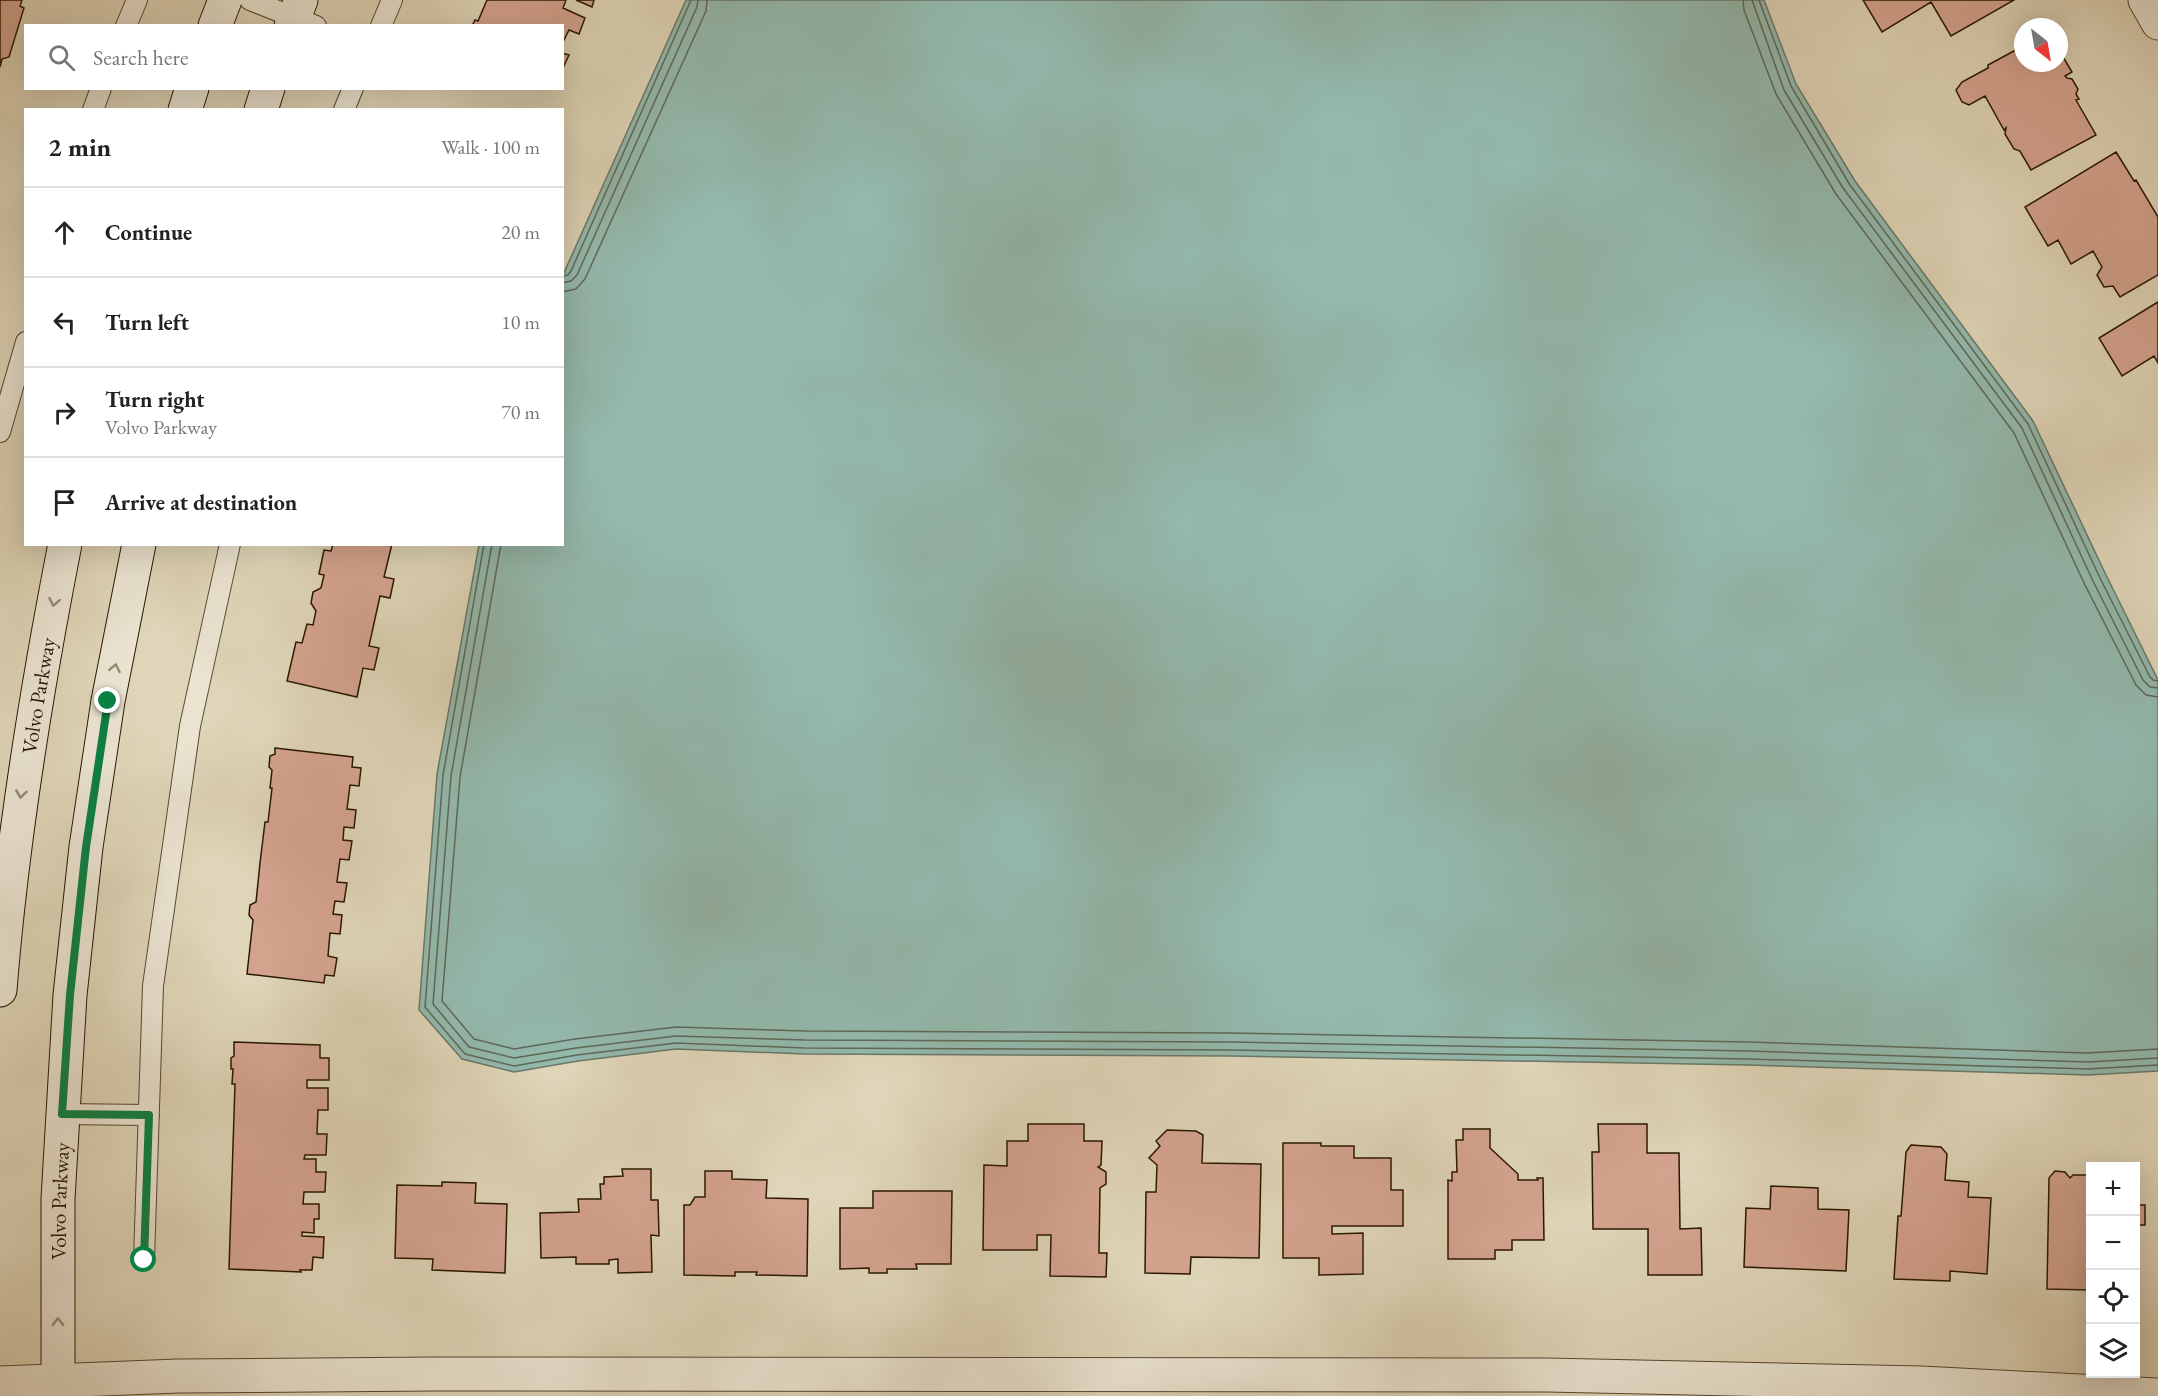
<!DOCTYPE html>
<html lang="en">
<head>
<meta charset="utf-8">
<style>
	:root { --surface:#fff; --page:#f2f2f2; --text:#222; --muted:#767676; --line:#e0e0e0 }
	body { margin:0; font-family:"EB Garamond",serif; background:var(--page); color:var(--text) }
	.controls { position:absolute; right:18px; bottom:18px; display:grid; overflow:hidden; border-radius:0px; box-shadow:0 6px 24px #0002 }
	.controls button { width:54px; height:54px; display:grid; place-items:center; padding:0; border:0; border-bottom:2px solid var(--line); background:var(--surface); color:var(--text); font:30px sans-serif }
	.compass { position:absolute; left:2014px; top:18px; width:54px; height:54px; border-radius:50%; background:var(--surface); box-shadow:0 6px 24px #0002; rotate:149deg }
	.stop { position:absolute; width:18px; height:18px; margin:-14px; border:4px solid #0b8043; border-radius:50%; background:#fff }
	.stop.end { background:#0b8043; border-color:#fff; box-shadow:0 2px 6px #0008 }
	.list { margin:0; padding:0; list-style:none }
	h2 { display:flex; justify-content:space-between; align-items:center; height:78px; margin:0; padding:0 24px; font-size:26px }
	h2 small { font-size:20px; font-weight:400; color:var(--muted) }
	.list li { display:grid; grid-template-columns:39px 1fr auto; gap:18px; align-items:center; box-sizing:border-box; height:90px; padding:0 24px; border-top:2px solid var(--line) }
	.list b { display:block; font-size:22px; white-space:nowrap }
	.list p { margin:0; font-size:20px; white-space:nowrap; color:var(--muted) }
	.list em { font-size:20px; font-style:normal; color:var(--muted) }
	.icon { flex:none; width:33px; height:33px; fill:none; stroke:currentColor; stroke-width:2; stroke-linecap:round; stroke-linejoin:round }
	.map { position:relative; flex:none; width:2158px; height:1396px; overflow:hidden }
	.search { position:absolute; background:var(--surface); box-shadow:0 6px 24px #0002; left:24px; top:24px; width:540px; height:66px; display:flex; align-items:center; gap:15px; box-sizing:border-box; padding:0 21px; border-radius:0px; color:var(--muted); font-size:22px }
	.panel { position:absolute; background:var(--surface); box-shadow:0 6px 24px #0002; left:24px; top:108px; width:540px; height:438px; border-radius:0px }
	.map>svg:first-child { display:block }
	.water { fill:#93b9ad; stroke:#697868; stroke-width:1.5 }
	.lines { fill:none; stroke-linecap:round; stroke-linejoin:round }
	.shore { stroke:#5e6857; stroke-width:1.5 }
	.building { fill:#d4a38e; stroke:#2a1701; stroke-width:1.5 }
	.lane-casing { stroke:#57462f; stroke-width:22 }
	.street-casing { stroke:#57462f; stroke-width:35 }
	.secondary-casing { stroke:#2a1701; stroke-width:35 }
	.lane { stroke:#eae4d1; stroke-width:20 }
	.street { stroke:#eae4d1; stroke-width:33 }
	.secondary { stroke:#eae4d1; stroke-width:33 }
	.oneway { stroke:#948873 }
	.route { stroke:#0b8043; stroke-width:8 }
	.labels { text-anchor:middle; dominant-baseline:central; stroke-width:5; stroke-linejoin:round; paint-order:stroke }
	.street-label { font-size:21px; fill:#2a1701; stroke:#eae4d1 }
</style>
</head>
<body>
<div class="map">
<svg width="2158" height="1396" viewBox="0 0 2158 1396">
	<rect width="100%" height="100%" fill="#dfd5b8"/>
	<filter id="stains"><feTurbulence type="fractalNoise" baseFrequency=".00333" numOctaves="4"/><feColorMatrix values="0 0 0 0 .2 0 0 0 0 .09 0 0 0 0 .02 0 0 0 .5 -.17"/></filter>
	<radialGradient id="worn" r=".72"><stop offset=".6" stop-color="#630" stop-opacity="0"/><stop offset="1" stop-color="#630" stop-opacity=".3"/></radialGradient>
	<path class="water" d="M686 0H1764L1796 84 1855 181 2033 421 2106 575 2158 680V1071L2088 1075 1748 1065 1231 1056 805 1054 676 1049 578 1061 514 1072 462 1059 419 1010 437 774 479 545 562 544 563 275Z"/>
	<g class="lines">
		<path class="shore" d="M1743 0 1744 10 1776 94 1836 194 2014 433 2085 585 2136 685 2146 695 2158 697
			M1752 0 1784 90 1843 188 2022 428 2093 581 2143 680 2150 687 2158 688
			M1759 0 1791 86 1850 185 2028 424 2100 578 2150 677 2153 680 2158 681
			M562 276 568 275 571 271 691 0
			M562 283 571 281 577 275 697 7 698 0
			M562 292 576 289 585 279 706 11 707 0
			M484 544 443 775 425 1007 465 1054 514 1066 577 1055 676 1043 805 1048 1231 1050 1749 1059 2088 1069 2158 1065
			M492 544 451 776 433 1004 469 1047 514 1058 576 1048 676 1036 805 1040 1231 1042 1749 1051 2088 1062 2158 1058
			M501 544 460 777 442 1001 474 1039 514 1049 575 1039 676 1027 806 1031 1231 1033 1749 1042 2087 1053 2158 1049"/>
	</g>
	<path class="building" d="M0 0H22L20 6 24 8 9 57 2 59 0 67Z
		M487 0H566L563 8 585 18 579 34 569 30 562 44V26H472L475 20 478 21Z
		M576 0H594L592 7Z
		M1863 0H2014L1951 36 1931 2 1882 32Z
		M2023 46V63H2059V57L2062 55 2072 72 2065 76 2067 78 2072 79 2078 89 2076 94 2079 99 2076 100 2096 135 2031 170 2020 151 2014 149 2005 134 2006 128 2004 130 1985 96 1969 105 1962 102 1956 90 1962 82 1988 68V65Z
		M562 53 569 55 562 70Z
		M2116 152 2134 181 2136 180 2158 217V275L2120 297 2113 286 2104 287 2097 275 2102 267 2093 251 2071 264 2058 240 2048 246 2025 207Z
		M2158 302V363L2154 356 2122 376 2099 338Z
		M333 544H392L384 577 394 579 390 598 380 596 369 646 379 648 374 670 363 668 357 697 287 681 296 642 302 643 307 624 313 625 316 611 311 603 313 592 321 588 324 575 319 574 324 550 331 551Z
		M275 748 353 757 352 767 361 768 359 786 350 785 347 809 356 810 354 828 344 827 343 840 352 841 349 860 340 859 337 882 347 883 344 902 335 901 333 914 342 915 340 934 330 933 328 956 337 958 334 976 325 975 324 983 247 974 253 920 249 915 250 905 256 902 260 863 265 822H268L272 788H270L272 770 269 767 270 756 275 754Z
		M234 1042 320 1045V1058H329V1080H307V1088H328V1110H318L317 1134H327L326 1155H305L304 1159H316V1172H326L325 1192H304L303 1204H319V1219H314V1233L302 1232V1236L324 1237 323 1258 313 1257 312 1270H300L301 1272 229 1269 235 1084H232L233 1069H231V1058L234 1056Z
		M1028 1124H1084V1141H1102L1101 1165 1098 1167 1106 1172V1184L1100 1188 1099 1253H1107L1106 1277 1050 1276 1051 1235H1037V1250H983L984 1165 1007 1166V1141H1028Z
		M1598 1124H1647V1153H1679L1680 1229 1701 1228 1702 1275H1648V1229H1593L1592 1152H1599Z
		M1463 1129H1490V1148L1518 1174V1180H1538L1537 1178H1543L1544 1240H1512V1250H1495V1259H1448V1180L1452 1181V1172H1457L1456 1140H1463Z
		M1167 1130 1196 1131 1203 1135 1202 1163 1261 1164 1259 1258 1191 1257 1190 1274 1145 1273 1146 1192H1156L1157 1165 1149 1158 1160 1146 1156 1141Z
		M1283 1143H1321V1146H1354V1158H1391V1190H1403V1226H1332V1234L1363 1233V1274L1319 1275V1258H1283Z
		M1911 1145 1941 1147 1947 1154 1945 1180 1969 1182 1968 1197 1991 1198 1987 1274 1950 1271V1281L1894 1279 1898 1216H1901L1906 1152Z
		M622 1169H651V1200H658L659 1236 651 1235 652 1272 618 1273V1259L609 1260V1264H576V1257L541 1258 540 1213 579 1212 578 1199H601L600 1184H604V1177L623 1176Z
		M705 1171H732V1179L767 1180 766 1198 808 1199 807 1276 756 1275 757 1272H735V1276L684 1275V1205H690L695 1197H705Z
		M2055 1171 2065 1172 2070 1178 2073 1175H2090V1290L2047 1289 2049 1178Z
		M442 1182 476 1183 475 1203 507 1204 505 1273 432 1270 433 1259 395 1258 397 1185 442 1186Z
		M1771 1186 1818 1188V1209L1849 1210 1846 1271 1744 1267 1746 1208 1770 1209Z
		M873 1191H952L951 1264H916L917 1269H887V1273H869V1268L840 1269V1208H873Z
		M2136 1205H2145V1225H2139L2138 1291H2136Z"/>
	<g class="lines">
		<g class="lane-casing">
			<path id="lane" d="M250 0 316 26
				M126 26 137 0
				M381 26 392 0
				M93 110 101 88
				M344 110 353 88
				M0 432 26 342
				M62 1114 149 1115
				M144 1260 153 986 190 726 230 544"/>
		</g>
		<g class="street-casing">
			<path id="street" d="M2145 0 2158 23
				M0 1383 178 1376 434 1374 1547 1375 1921 1383 2158 1395"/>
		</g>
		<g class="secondary-casing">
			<g id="secondary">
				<path d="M215 26 225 0"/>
				<path d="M291 26 301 0"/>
				<path d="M185 110 192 88"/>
				<path d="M261 110 268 88"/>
				<path id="s1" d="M0 990C12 839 36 692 65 544"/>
				<path id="s2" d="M58 1396V1199L70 995 86 847 108 701 139 544"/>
			</g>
		</g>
		<use href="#lane" class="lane"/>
		<use href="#street" class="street"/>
		<use href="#secondary" class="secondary"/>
	</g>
	<defs><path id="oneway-chevron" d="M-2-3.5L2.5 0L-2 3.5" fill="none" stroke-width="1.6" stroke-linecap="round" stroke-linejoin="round" transform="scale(1.5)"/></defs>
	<g class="oneway">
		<use href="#oneway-chevron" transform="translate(54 602) rotate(101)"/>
		<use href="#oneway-chevron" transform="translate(115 668) rotate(-79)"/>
		<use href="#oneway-chevron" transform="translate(21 794) rotate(98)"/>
		<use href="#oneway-chevron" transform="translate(58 1322) rotate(-91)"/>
	</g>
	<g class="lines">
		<path class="route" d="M108 701 86 847 70 995 62 1114 149 1115 144 1260"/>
	</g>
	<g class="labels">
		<g class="street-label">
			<text stroke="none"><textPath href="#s1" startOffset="297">Volvo Parkway</textPath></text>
			<text stroke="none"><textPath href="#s2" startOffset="195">Volvo Parkway</textPath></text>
		</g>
	</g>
	<rect width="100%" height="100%" filter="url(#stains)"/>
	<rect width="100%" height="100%" fill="url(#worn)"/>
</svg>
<div class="controls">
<button>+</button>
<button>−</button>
<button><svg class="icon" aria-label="locate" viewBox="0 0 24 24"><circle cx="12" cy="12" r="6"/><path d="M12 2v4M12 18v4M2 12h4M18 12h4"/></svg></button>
<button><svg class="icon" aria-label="layers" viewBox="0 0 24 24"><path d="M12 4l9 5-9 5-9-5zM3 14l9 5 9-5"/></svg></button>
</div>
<svg class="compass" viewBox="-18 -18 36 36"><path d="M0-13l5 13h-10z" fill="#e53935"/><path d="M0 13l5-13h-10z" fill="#767676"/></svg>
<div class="stop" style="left:144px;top:1260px"></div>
<div class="stop end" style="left:108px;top:701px"></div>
<div class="search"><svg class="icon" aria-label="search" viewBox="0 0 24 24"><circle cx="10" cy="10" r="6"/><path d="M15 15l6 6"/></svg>Search here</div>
<section class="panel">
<h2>2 min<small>Walk · 100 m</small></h2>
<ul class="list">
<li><svg class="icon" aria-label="ahead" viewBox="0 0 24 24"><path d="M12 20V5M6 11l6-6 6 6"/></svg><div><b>Continue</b></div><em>20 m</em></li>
<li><svg class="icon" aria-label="left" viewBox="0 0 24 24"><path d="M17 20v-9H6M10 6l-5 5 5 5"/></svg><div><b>Turn left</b></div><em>10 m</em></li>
<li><svg class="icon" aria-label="right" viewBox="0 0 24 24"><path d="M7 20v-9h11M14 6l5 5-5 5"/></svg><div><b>Turn right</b><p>Volvo Parkway</p></div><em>70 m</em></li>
<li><svg class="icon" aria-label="arrive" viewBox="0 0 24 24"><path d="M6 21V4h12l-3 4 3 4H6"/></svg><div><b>Arrive at destination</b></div></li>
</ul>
</section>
</div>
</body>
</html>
